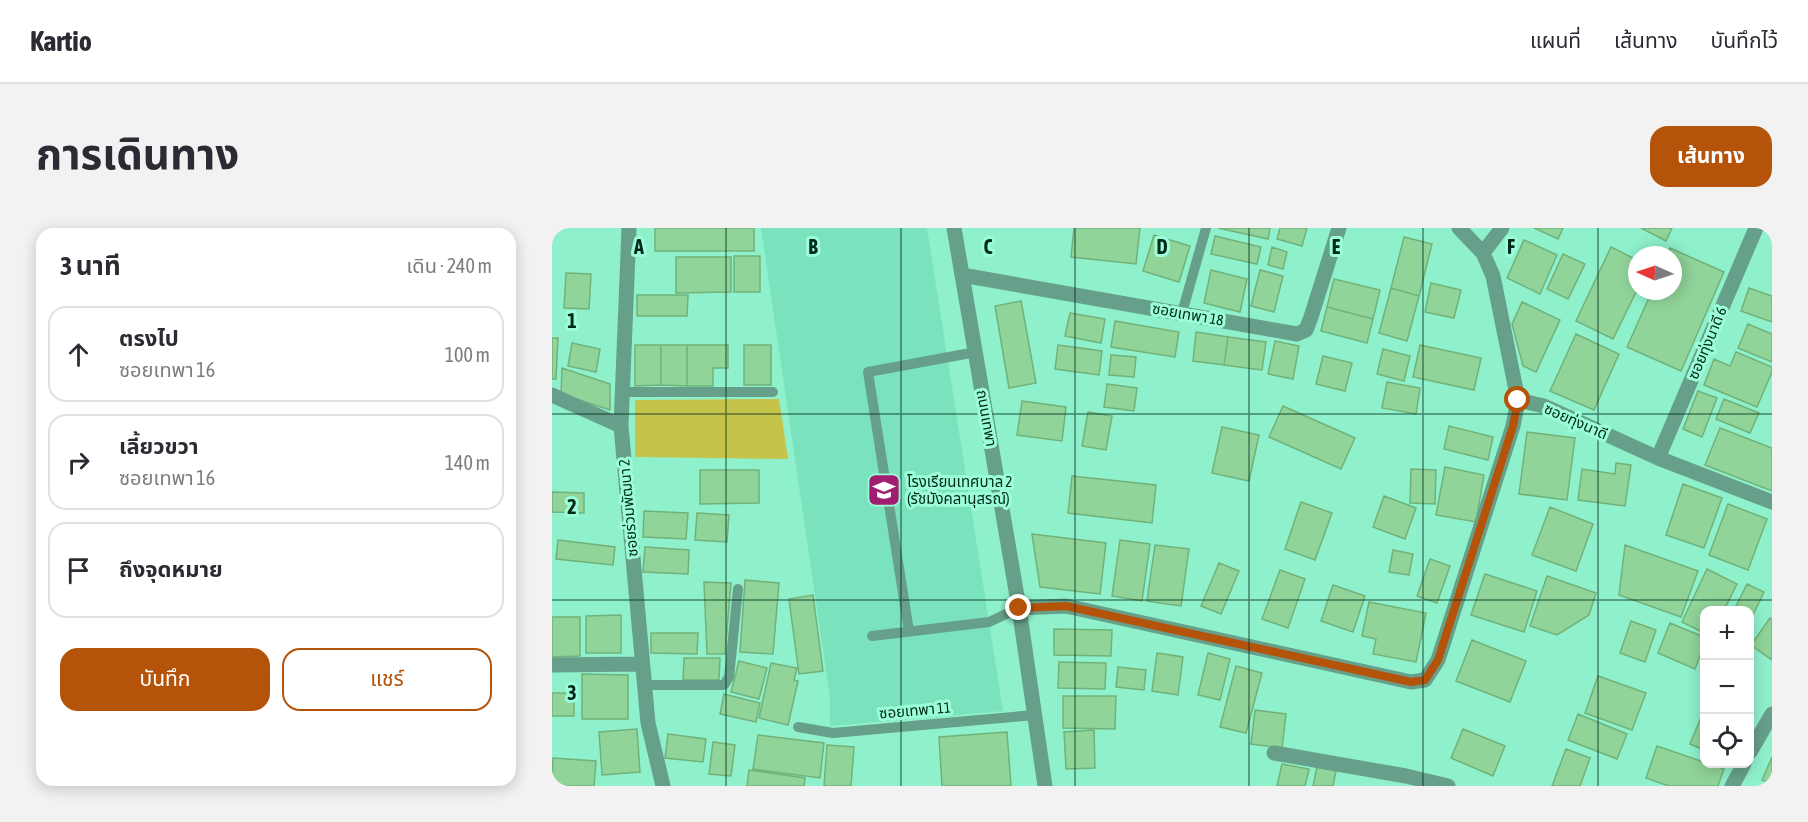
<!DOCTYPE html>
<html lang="th">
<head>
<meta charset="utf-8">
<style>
	:root { --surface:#fff; --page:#f2f2f3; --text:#2b2b33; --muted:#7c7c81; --line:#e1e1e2; --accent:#b45309 }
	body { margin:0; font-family:"Asap Condensed","Noto Sans Thai",sans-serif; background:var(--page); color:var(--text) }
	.controls { position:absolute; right:18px; bottom:18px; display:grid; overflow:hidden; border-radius:12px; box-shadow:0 3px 15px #0003 }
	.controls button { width:54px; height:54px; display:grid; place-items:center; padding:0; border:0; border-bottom:2px solid var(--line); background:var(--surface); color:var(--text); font:30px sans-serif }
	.compass { position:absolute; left:1076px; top:18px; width:54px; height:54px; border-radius:50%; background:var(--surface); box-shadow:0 3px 15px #0003; rotate:273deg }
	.stop { position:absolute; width:18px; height:18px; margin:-14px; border:4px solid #b45309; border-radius:50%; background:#fff }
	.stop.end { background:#b45309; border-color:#fff; box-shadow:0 2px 6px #0008 }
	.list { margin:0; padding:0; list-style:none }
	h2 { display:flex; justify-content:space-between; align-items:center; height:78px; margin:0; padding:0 24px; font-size:26px }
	h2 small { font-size:20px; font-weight:400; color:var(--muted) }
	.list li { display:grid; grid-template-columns:39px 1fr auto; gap:18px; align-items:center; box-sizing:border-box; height:96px; margin:0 12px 12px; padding:0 12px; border:2px solid var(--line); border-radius:18px }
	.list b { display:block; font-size:22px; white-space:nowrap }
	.list p { margin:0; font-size:20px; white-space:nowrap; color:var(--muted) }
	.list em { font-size:20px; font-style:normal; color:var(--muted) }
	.actions { display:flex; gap:12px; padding:18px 24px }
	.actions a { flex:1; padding:14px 0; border:2px solid var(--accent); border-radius:18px; text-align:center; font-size:21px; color:var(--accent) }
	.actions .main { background:var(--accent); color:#fff }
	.icon { flex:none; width:33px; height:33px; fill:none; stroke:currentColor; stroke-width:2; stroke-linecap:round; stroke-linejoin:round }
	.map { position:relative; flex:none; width:1220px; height:558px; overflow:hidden; border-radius:18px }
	header { display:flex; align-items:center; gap:36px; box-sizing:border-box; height:84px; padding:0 30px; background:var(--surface); border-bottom:2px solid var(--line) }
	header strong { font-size:28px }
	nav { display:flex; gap:33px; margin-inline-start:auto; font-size:21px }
	.intro { display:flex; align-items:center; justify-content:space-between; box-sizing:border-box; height:144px; padding:0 36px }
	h1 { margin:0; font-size:42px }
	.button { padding:15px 27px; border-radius:18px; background:var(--accent); color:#fff; font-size:21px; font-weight:700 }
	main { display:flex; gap:36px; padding:0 36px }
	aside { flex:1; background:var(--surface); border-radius:18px; box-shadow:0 3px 15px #0003 }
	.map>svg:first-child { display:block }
	.built { fill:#7ae3bd }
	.green { fill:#c5c34a }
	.building { fill:#91d49a; stroke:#70b279; stroke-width:1.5 }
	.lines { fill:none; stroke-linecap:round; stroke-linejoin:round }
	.service { stroke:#67a08a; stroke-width:10 }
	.minor { stroke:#67a08a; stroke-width:15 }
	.tertiary { stroke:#67a08a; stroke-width:15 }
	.route { stroke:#b45309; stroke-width:8 }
	.grid { fill:none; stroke:#00291c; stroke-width:1.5; stroke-opacity:0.55 }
	.labels { text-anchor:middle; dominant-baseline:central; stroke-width:6; stroke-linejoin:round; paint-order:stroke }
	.street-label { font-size:15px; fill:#00291c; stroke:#9cfdd9 }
	.poi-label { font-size:15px; fill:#00291c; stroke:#9cfdd9; text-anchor:start }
	.grid-label { font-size:20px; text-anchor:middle; font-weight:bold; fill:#00291c; stroke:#9cfdd9; stroke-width:6; stroke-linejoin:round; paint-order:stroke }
</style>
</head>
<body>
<header>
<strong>Kartio</strong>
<nav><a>แผนที่</a><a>เส้นทาง</a><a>บันทึกไว้</a></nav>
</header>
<div class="intro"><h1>การเดินทาง</h1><a class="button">เส้นทาง</a></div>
<main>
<aside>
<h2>3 นาที<small>เดิน · 240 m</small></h2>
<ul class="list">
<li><svg class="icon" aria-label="ahead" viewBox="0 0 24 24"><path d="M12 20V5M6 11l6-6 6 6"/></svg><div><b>ตรงไป</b><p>ซอยเทพา 16</p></div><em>100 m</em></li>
<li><svg class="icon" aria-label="right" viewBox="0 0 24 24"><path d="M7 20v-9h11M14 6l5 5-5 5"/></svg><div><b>เลี้ยวขวา</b><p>ซอยเทพา 16</p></div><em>140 m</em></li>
<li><svg class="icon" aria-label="arrive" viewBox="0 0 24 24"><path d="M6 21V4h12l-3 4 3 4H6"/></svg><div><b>ถึงจุดหมาย</b></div></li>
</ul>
<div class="actions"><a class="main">บันทึก</a><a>แชร์</a></div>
</aside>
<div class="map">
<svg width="1220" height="558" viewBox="0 0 1220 558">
	<rect width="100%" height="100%" fill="#8ff0cc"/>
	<path class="built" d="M209 0H375L451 483 278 498V469Z"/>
	<path class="green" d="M227 171 236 231 83 229V172Z"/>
	<path class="building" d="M103 0H202V23H103Z
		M522 0H588L584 36 519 29Z
		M666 0H718L716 11Z
		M728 0H755L750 18 725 11Z
		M982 0H1011L1006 11Z
		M1089 0H1120L1114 13Z
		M602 7 638 18 627 54 591 43Z
		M663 8 709 19 705 36 659 26Z
		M852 9 880 16 867 68 839 60Z
		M972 12 1005 27 988 66 955 50Z
		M720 19 735 24 731 41 716 37Z
		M1059 19 1085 32V62L1061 111 1024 93Z
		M1118 20 1172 44 1129 143 1075 119 1100 63H1121V27H1115Z
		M1011 26 1033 36 1016 71 995 61Z
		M182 28H208V64H182Z
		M124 29H179V64L124 65Z
		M659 42 695 51 688 84 652 75Z
		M708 42 731 48 722 84 699 78Z
		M14 45 39 46 37 81 12 80Z
		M782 51 828 62 821 91 775 79Z
		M879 55 909 62 902 90 873 84Z
		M839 60 867 68 855 113 827 105Z
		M1197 60 1220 68V94L1189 83Z
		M85 67H136L135 88H85Z
		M469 73 484 155 457 160 443 78Z
		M970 74 1008 92 984 144 971 138 960 96Z
		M775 79 821 91 815 115 769 103Z
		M518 85 553 91 549 115 513 108Z
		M563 93 627 104 623 129 559 119Z
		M1196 96 1220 106V134L1186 120Z
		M644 104 676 109 672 137 641 133Z
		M1024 106 1067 126 1042 182 998 163Z
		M676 109 714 114 710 142 672 137Z
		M0 110H6L4 151H0Z
		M723 113 747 118 741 151 716 146Z
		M20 115 48 121 44 144 16 138Z
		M83 117H109V157L83 158Z
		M109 117H135V158L109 157Z
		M135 117H176V140H161V158H135Z
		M192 117H219V157H192Z
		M506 117 550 123 547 147 503 141Z
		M868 117 929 130 922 162 861 149Z
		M831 121 858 128 852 153 825 146Z
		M1184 124 1220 139V144L1205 179 1152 157 1162 131 1178 138Z
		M559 127 584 129 582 149 557 147Z
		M771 128 800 135 793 163 764 156Z
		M10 140 58 156V182L9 166Z
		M835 154 868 160 864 186 830 180Z
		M555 156 585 160 582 183 552 179Z
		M1146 163 1165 170 1150 209 1131 201Z
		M1172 171 1207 185 1198 205 1164 191Z
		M470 173 514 179 510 213 465 207Z
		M731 178 803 210 789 241 717 209Z
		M536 184 560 188 554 222 530 218Z
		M897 198 941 209 936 232 892 221Z
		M670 199 707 207 697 253 660 245Z
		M1168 200 1220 220V263L1153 237Z
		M975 204 1023 210 1015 272 967 266Z
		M1064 235 1079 237 1073 278 1026 272 1030 241 1063 246Z
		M893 239 932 247 924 294 884 287Z
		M859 241 884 242 883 276 858 275Z
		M148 242H207V275L148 276Z
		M520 248 604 257 600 295 516 285Z
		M1131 256 1170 270 1152 320 1114 307Z
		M0 264 32 265V285L0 284Z
		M832 268 864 280 853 311 821 299Z
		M749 274 780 285 763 332 733 321Z
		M1176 276 1215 291 1196 342 1157 327Z
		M998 279 1041 296 1024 343 980 327Z
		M92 283 136 285 134 311 91 309Z
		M145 285 177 287 175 314 143 312Z
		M480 306 554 315 548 366 488 359Z
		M6 312 63 319 61 337 4 331Z
		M568 312 598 316 590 373 560 368Z
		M603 317 637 321 629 378 595 373Z
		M1073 317 1146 343 1129 389 1067 367Z
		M93 319 137 322 136 346 91 344Z
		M841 322 861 326 857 347 837 344Z
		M878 331 898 338 885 375 865 368Z
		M667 335 687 343 669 386 649 378Z
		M1155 341 1185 356 1172 382H1152V405L1130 394Z
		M728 342 753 351 736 400 710 391Z
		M933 346 985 363 972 404 919 387Z
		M995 348 1044 365 1037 387 1005 407 978 398Z
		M193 352 227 355 221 426 188 424Z
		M152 354 179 355 173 426H155Z
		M1195 356 1212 364 1201 387 1198 385V382L1184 378Z
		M781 357 813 368 801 404 769 393Z
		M261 367 271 443 247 446 237 371Z
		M817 374 874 385 864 434 821 426 824 411 810 408Z
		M69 387V425H34V388Z
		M0 389H28V428L0 429Z
		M1218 390 1220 391V432L1199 417Z
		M1079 393 1104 402 1093 434 1068 425Z
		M1118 395 1152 409V417L1143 441 1106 425Z
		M502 401 560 402 559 428 502 427Z
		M99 405H146L145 426 99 425Z
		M920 412 974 433 958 474 904 453Z
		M605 425 631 429 626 467 600 463Z
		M656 425 678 431 668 472 646 467Z
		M132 430H168L167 452H131Z
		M187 433 215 440 207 471 179 464Z
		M507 434 554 435 553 461 506 460Z
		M219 435 245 440 242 452 246 453 236 497 207 490Z
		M684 438 710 445 694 505 668 499Z
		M566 439 594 442 592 462 564 459Z
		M30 446 76 447V491H30Z
		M1046 448 1094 465 1080 502 1033 485Z
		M0 465H22V488H0Z
		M172 466 208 475 204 494 168 486Z
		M511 468H564L563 501 511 500Z
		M703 482 734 486 730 520 699 516Z
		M1152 482V522L1138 516Z
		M1026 486 1075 506 1065 531 1016 512Z
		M85 501 88 544 50 547 47 504Z
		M911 501 953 518 941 548 899 530Z
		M542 502 543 540 514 541 512 504Z
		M455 504 459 558H390L387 509Z
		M116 506 154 511 151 534 113 530Z
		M206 507 272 515 268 550 201 541Z
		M161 514 183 517 179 548 157 546Z
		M275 517 302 519 299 558H272Z
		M1105 518 1172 541 1166 558H1117L1094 550Z
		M1014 521 1038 530 1028 558H1000Z
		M1220 529V556L1210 552Z
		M1 530 44 533 42 558H0Z
		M730 536 757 541 753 558H725Z
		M765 539 784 543 781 558H761Z
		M197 542 253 550 252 558H195Z"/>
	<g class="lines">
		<path class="service" d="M630 85 654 0
			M70 164H221
			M357 403 316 144 424 124
			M320 408 437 394 467 380
			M92 457H172L177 449 186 361
			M246 499 281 505 482 487"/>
		<path class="minor" d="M77 0 69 198 96 495 111 558
			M907 0 931 25 941 48 966 172 992 178 1106 230 1220 274
			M931 25 950 0
			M410 47 745 106 754 102 759 89 787 0
			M0 167 69 198
			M1106 230 1204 0
			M467 380 514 378 859 454 873 452 886 432 961 198 966 172
			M0 437 90 436
			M1198 524 1220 486
			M722 525 854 548 896 558
			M1180 558 1192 536"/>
		<path class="tertiary" d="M402 0 467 380 493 558"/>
	</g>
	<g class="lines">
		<path class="route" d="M467 380 514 378 859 454 873 452 886 432 961 198 966 172"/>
	</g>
	<path class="grid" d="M174 0V558M349 0V558M523 0V558M697 0V558M871 0V558M1046 0V558M0 186H1220M0 372H1220"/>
	<defs>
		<g id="school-square" transform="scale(1.725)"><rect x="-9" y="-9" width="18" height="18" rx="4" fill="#a01e70" stroke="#9cfdd9"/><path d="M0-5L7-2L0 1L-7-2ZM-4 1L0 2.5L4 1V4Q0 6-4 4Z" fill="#fff"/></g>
	</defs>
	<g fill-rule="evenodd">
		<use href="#school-square" x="332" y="262"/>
	</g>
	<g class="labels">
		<g class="street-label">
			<text transform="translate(636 86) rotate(10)">ซอยเทพา 18</text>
			<text transform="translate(1155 115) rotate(-67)">ซอยทุ่งนาดี 6</text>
			<text transform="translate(435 190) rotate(80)">ถนนเทพา</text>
			<text transform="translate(1024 193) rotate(24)">ซอยทุ่งนาดี</text>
			<text transform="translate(76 280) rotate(-95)">ซอยร่วมพัฒนา 2</text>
			<text transform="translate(363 482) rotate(-5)">ซอยเทพา 11</text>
		</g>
		<g class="poi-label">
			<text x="355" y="253">โรงเรียนเทศบาล 2<tspan x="355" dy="17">(รัชมังคลานุสรณ์)</tspan></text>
		</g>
	</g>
	<g class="grid-label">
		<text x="87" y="26">A</text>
		<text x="261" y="26">B</text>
		<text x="436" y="26">C</text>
		<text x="610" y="26">D</text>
		<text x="784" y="26">E</text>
		<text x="959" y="26">F</text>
		<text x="20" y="100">1</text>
		<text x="20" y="286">2</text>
		<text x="20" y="472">3</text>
	</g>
</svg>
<div class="controls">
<button>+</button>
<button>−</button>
<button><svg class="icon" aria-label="locate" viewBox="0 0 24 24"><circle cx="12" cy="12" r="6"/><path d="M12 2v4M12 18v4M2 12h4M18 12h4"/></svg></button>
</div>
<svg class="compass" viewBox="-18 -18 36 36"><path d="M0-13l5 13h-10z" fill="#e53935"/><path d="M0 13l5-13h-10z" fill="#7c7c81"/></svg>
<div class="stop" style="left:966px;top:172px"></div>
<div class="stop end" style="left:467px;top:380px"></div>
</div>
</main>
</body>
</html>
